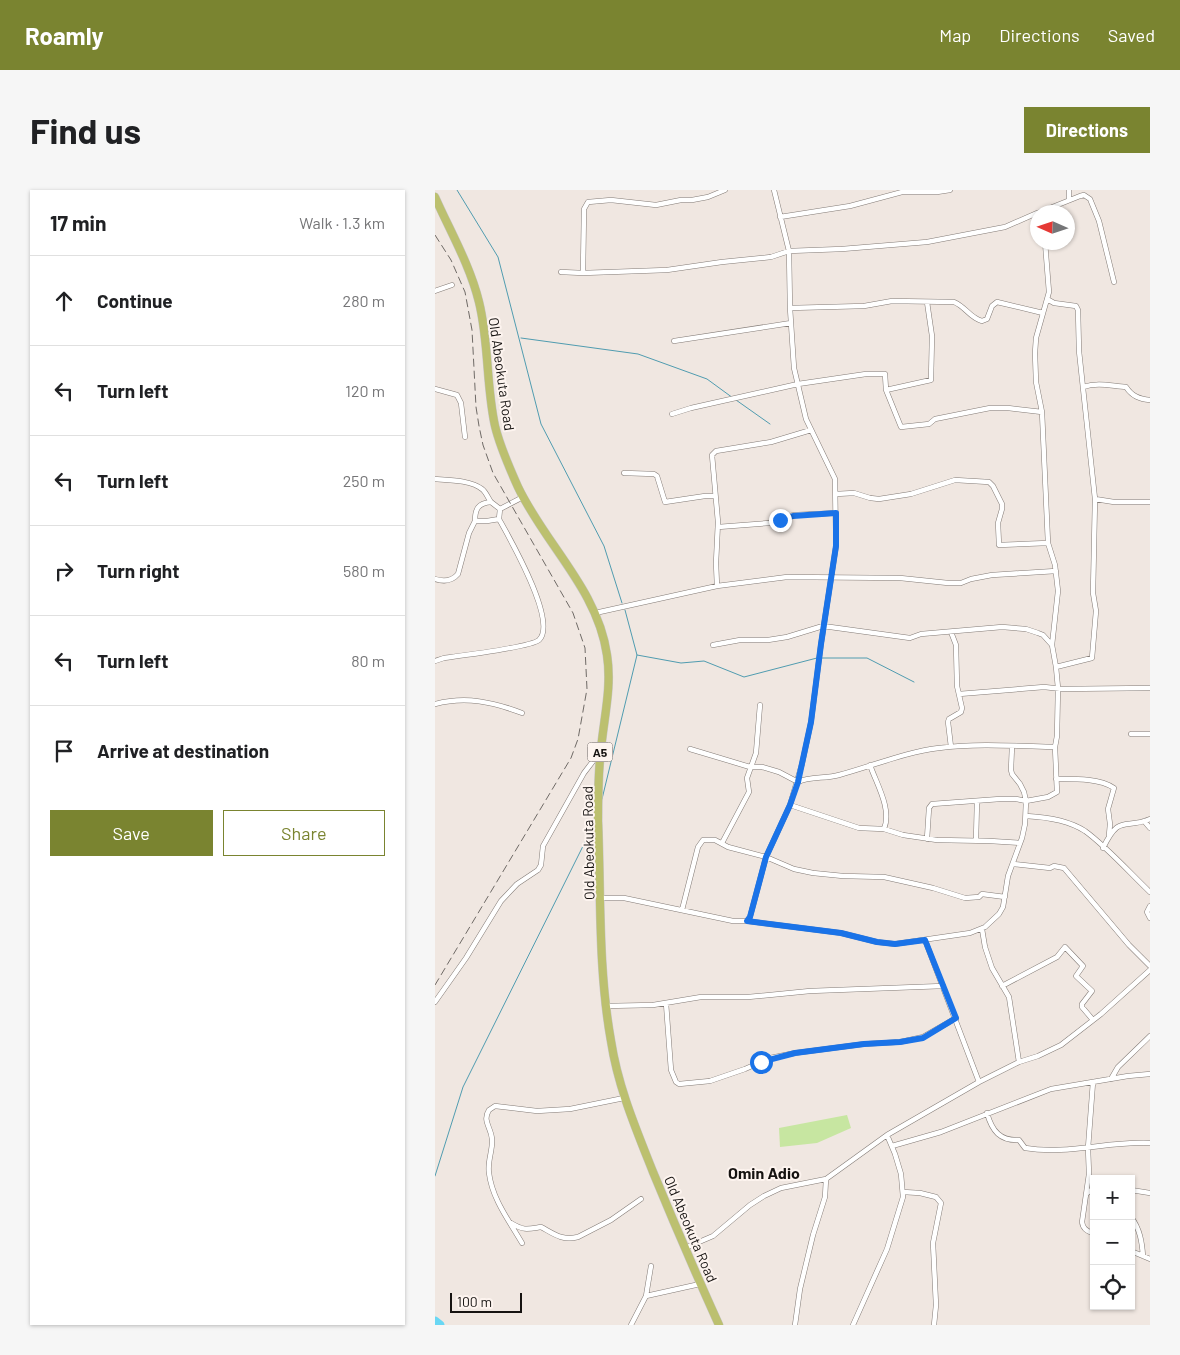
<!DOCTYPE html>
<html lang="en">
<head>
<meta charset="utf-8">
<style>
	:root { --surface:#fff; --page:#f6f6f6; --text:#202124; --muted:#757577; --line:#e0e0e0; --accent:#7a8430 }
	body { margin:0; font-family:Barlow,sans-serif; background:var(--page); color:var(--text) }
	.controls { position:absolute; right:15px; bottom:15px; display:grid; overflow:hidden; border-radius:0px; box-shadow:0 1px 4px #0004 }
	.controls button { width:45px; height:45px; display:grid; place-items:center; padding:0; border:0; border-bottom:1px solid var(--line); background:var(--surface); color:var(--text); font:25px sans-serif }
	.compass { position:absolute; left:595px; top:15px; width:45px; height:45px; border-radius:50%; background:var(--surface); box-shadow:0 1px 4px #0004; rotate:273deg }
	.scale { position:absolute; left:15px; bottom:12px; width:72px; box-sizing:border-box; padding-left:5px; border:2px solid #161311; border-top:0; font-size:14px; line-height:18px; white-space:nowrap; color:#161311; -webkit-text-stroke:4px #fdf4ef; paint-order:stroke }
	.stop { position:absolute; width:15px; height:15px; margin:-11px; border:4px solid #1a73e8; border-radius:50%; background:#fff }
	.stop.end { background:#1a73e8; border-color:#fff; box-shadow:0 1px 5px #0008 }
	.list { margin:0; padding:0; list-style:none }
	h2 { display:flex; justify-content:space-between; align-items:center; height:65px; margin:0; padding:0 20px; font-size:21px }
	h2 small { font-size:16px; font-weight:400; color:var(--muted) }
	.list li { display:grid; grid-template-columns:32px 1fr auto; gap:15px; align-items:center; box-sizing:border-box; height:90px; padding:0 20px; border-top:1px solid var(--line) }
	.list b { display:block; font-size:19px; white-space:nowrap }
	.list em { font-size:16px; font-style:normal; color:var(--muted) }
	.actions { display:flex; gap:10px; padding:15px 20px }
	.actions a { flex:1; padding:11px 0; border:1px solid var(--accent); border-radius:0px; text-align:center; font-size:18px; color:var(--accent) }
	.actions .main { background:var(--accent); color:#fff }
	.icon { flex:none; width:28px; height:28px; fill:none; stroke:currentColor; stroke-width:2; stroke-linecap:round; stroke-linejoin:round }
	.map { position:relative; flex:none; width:715px; height:1135px; overflow:hidden; border-radius:0px }
	header { display:flex; align-items:center; gap:30px; box-sizing:border-box; height:70px; padding:0 25px; background:var(--accent); color:#fff }
	header strong { font-size:24px }
	nav { display:flex; gap:28px; margin-inline-start:auto; font-size:18px }
	.intro { display:flex; align-items:center; justify-content:space-between; box-sizing:border-box; height:120px; padding:0 30px }
	h1 { margin:0; font-size:35px }
	.button { padding:12px 22px; border-radius:0px; background:var(--accent); color:#fff; font-size:18px; font-weight:700 }
	main { display:flex; gap:30px; padding:0 30px }
	aside { flex:1; background:var(--surface); border-radius:0px; box-shadow:0 1px 4px #0004 }
	.map>svg:first-child { display:block }
	.green { fill:#c7e6a1 }
	.lines { fill:none; stroke-linecap:round; stroke-linejoin:round }
	.stream { stroke:#509cb0; stroke-width:1 }
	.river { stroke:#69d7f4; stroke-width:9 }
	.street-casing { stroke:#837b76; stroke-width:5.5 }
	.highway-casing { stroke:#c7c6c6; stroke-width:9 }
	.street { stroke:#fff; stroke-width:4.5 }
	.highway { stroke:#bcc06f; stroke-width:8 }
	.rail { stroke:#6f6a66; stroke-width:1; stroke-dasharray:8 4; stroke-linecap:butt }
	.route { stroke:#1a73e8; stroke-width:6 }
	.labels { text-anchor:middle; dominant-baseline:central; stroke-width:4; stroke-linejoin:round; paint-order:stroke }
	.shield { fill:#fdf4ef; stroke:#5b5654; stroke-width:1 }
	.shield-label { font-size:12px; font-weight:bold; fill:#161311 }
	.street-label { font-size:14px; fill:#161311; stroke:#fdf4ef }
	.quarter-label { font-size:16px; font-weight:bold; fill:#161311; stroke:#fdf4ef }
</style>
</head>
<body>
<header>
<strong>Roamly</strong>
<nav><a>Map</a><a>Directions</a><a>Saved</a></nav>
</header>
<div class="intro"><h1>Find us</h1><a class="button">Directions</a></div>
<main>
<aside>
<h2>17 min<small>Walk · 1.3 km</small></h2>
<ul class="list">
<li><svg class="icon" aria-label="ahead" viewBox="0 0 24 24"><path d="M12 20V5M6 11l6-6 6 6"/></svg><div><b>Continue</b></div><em>280 m</em></li>
<li><svg class="icon" aria-label="left" viewBox="0 0 24 24"><path d="M17 20v-9H6M10 6l-5 5 5 5"/></svg><div><b>Turn left</b></div><em>120 m</em></li>
<li><svg class="icon" aria-label="left" viewBox="0 0 24 24"><path d="M17 20v-9H6M10 6l-5 5 5 5"/></svg><div><b>Turn left</b></div><em>250 m</em></li>
<li><svg class="icon" aria-label="right" viewBox="0 0 24 24"><path d="M7 20v-9h11M14 6l5 5-5 5"/></svg><div><b>Turn right</b></div><em>580 m</em></li>
<li><svg class="icon" aria-label="left" viewBox="0 0 24 24"><path d="M17 20v-9H6M10 6l-5 5 5 5"/></svg><div><b>Turn left</b></div><em>80 m</em></li>
<li><svg class="icon" aria-label="arrive" viewBox="0 0 24 24"><path d="M6 21V4h12l-3 4 3 4H6"/></svg><div><b>Arrive at destination</b></div></li>
</ul>
<div class="actions"><a class="main">Save</a><a>Share</a></div>
</aside>
<div class="map">
<svg width="715" height="1135" viewBox="0 0 715 1135">
	<rect width="100%" height="100%" fill="#f0e7e1"/>
	<path class="green" d="M412 925 416 938 382 953 345 957 344 938Z"/>
	<g class="lines">
		<path class="stream" d="M22 0 63 67 106 234 169 356 187 413
			M86 148 203 164 272 189 298 208
			M301 210 335 234
			M202 465 246 473 269 471 309 487 382 468
			M386 468H432L479 492
			M167 609 202 465 190 420
			M0 986 28 897 160 632"/>
		<path class="river" d="M0 1131 5 1135"/>
		<g class="street-casing">
			<path id="street" d="M634 10V0
				M605 22 645 6 649 5 655 9 664 31 679 92
				M345 27 415 16 467 2H502L515 0
				M126 82 148 83 232 80 287 72 336 67 354 61 407 59 492 52 570 37 602 23
				M148 83 149 19 153 12 176 10 221 15 246 10H257L273 7 290 0
				M0 101 17 95
				M612 109 619 113 641 116 643 120 644 161 660 309 658 403 661 421 657 468 621 477
				M355 118 429 116 457 111 519 112C531 117 535 128 547 131L552 129 557 116 562 112 608 123
				M239 151 356 133
				M648 197C663 192 676 196 691 197 697 206 704 209 715 210
				M0 199 22 205 26 213 30 247
				M451 200 496 190 497 146 492 112
				M237 224 256 218 363 194 431 184H450L451 200 466 237 494 234 500 229 555 218H573L607 222
				M189 283 219 284 222 286 230 312 270 306H280
				M0 289C13 290 36 290 47 299 51 302 53 308 56 312
				M401 304 419 303 435 308 444 309 476 304 520 290 554 292 558 296 567 314V319L563 333 564 355 613 353
				M660 309 679 312H715
				M40 331C40 319 43 313 56 312L65 319
				M283 337 335 333 358 325 401 323
				M0 389C9 392 17 391 23 384L34 343 40 331H52L64 329
				M282 396 281 373 283 332 277 265 281 261 336 252 376 240
				M160 423 282 396 352 387 465 388 513 393H526L536 389 557 385 621 381
				M278 455 305 450H333L352 447 388 436 475 448 486 444 567 437 591 439 603 443 608 445 617 455
				M0 471 9 468C24 466 96 457 104 450 123 432 75 349 64 329L65 319 88 307
				M524 504 609 497 627 499 715 498
				M0 514C31 506 58 512 87 523
				M696 544H715
				M516 557 513 532 514 529 526 522 527 518 522 496 521 455 516 442
				M255 559 315 577H327L344 582 363 592C375 586 391 589 404 585 438 576 470 562 504 558 542 553 582 556 620 557
				M435 575C442 595 457 619 449 639
				M621 589C639 589 664 588 679 598L673 619 675 634 674 645
				M355 615 424 638 449 639 468 645 502 650 555 651 585 653
				M591 626C611 627 633 630 650 641 671 656 696 684 715 702
				M709 631 715 638
				M492 649 494 618 497 614 565 609H581L591 611 613 607 622 602 620 557 622 546 623 498 621 477 617 455 623 401 620 375 613 353 607 222 601 192 600 163 601 148 614 102 610 52
				M541 650 542 611
				M287 653 314 602 312 588 321 563 325 515
				M668 658C685 623 689 640 715 629
				M578 674 615 678 619 676 629 678 694 755 715 776
				M166 708H189L298 731H312L315 727 331 667 355 615 367 574 376 532 386 454 401 356 400 289 371 229 359 178 355 118 354 61 339 0
				M715 716 712 722 715 728
				M247 720 263 657 268 650H280L293 657 331 667 359 679 378 683 408 686 449 687 498 698 530 708 544 707 547 704 570 707
				M312 731 406 743 442 752 460 754 535 743 550 737 564 724 568 717 573 686 587 648 590 634 591 611 589 602 585 594 577 584 576 580 577 556
				M547 739 550 757 557 778 574 807 584 872
				M490 750 544 892
				M567 796 622 767 630 757 648 776 641 786 657 801 647 814V817L658 830
				M0 812 31 768 66 711 82 694 103 680 106 675 108 656 149 583 165 562
				M231 813 236 880 241 892 244 894 275 891 310 879 335 868 360 863 429 854 465 852 488 847 521 828
				M171 816 218 815 266 807H313L375 801 508 796
				M676 889 683 877 715 846
				M658 892 653 958 654 984 647 1032C648 1040 653 1041 659 1044
				M552 923C557 941 565 951 584 950L590 958C632 965 673 951 715 953
				M457 956 506 942 616 899 693 886 715 884
				M696 1000 715 1003
				M468 1002 485 1003 501 1007 506 1013 498 1053 501 1115 499 1135
				M651 1004 659 998
				M696 1027C705 1039 707 1052 708 1066
				M76 1033C89 1041 93 1039 106 1037 119 1044 127 1051 143 1047L176 1030 206 1009
				M87 1053C75 1032 57 1009 54 983 52 972 58 960 57 949 56 937 47 931 54 920L60 916 102 921 135 919 189 908
				M250 1058 278 1046 315 1015 329 1006 346 998 391 989 452 945 544 892 584 872 603 866 626 855 666 824 715 780
				M696 1061 715 1069
				M211 1106 265 1094
				M196 1135 211 1106 216 1076
				M360 1135 365 1099 378 1045 390 1007 391 989
				M418 1135 452 1059 468 1007 466 984 460 964 452 945"/>
		</g>
		<g class="highway-casing">
			<path id="highway" d="M0 7C15 41 35 75 44 112 54 152 51 195 60 236 65 257 74 277 83 297 110 354 163 400 172 465 177 497 169 527 166 559 163 583 163 607 163 631 166 704 163 779 176 851 183 897 201 939 218 982 239 1033 261 1084 284 1135"/>
		</g>
		<use href="#street" class="street"/>
		<use href="#highway" class="highway"/>
		<path class="rail" d="M0 45 16 70 30 102 37 140 41 217 44 236 48 255 58 283 138 423 150 458 152 499 143 549 136 568 0 795"/>
	</g>
	<g class="lines">
		<path class="route" d="M326 872 360 863 429 854 465 852 488 848 521 828 490 750 460 754 442 752 406 743 312 731 315 727 331 667 355 615 363 592 376 532 386 454 401 356V323L358 326 345 330"/>
	</g>
	<g class="labels">
		<rect class="shield" x="152.5" y="552.5" width="25" height="19" rx="4"/>
		<g class="shield-label">
			<text x="165" y="562">A5</text>
		</g>
		<g class="street-label">
			<text transform="translate(67 184) rotate(82)">Old Abeokuta Road</text>
			<text transform="translate(153 653) rotate(-91)">Old Abeokuta Road</text>
			<text transform="translate(256 1039) rotate(67)">Old Abeokuta Road</text>
		</g>
		<g class="quarter-label">
			<text x="329" y="982">Omin Adio</text>
		</g>
	</g>
</svg>
<div class="controls">
<button>+</button>
<button>−</button>
<button><svg class="icon" aria-label="locate" viewBox="0 0 24 24"><circle cx="12" cy="12" r="6"/><path d="M12 2v4M12 18v4M2 12h4M18 12h4"/></svg></button>
</div>
<svg class="compass" viewBox="-18 -18 36 36"><path d="M0-13l5 13h-10z" fill="#e53935"/><path d="M0 13l5-13h-10z" fill="#757577"/></svg>
<div class="scale">100 m</div>
<div class="stop" style="left:326px;top:872px"></div>
<div class="stop end" style="left:345px;top:330px"></div>
</div>
</main>
</body>
</html>
